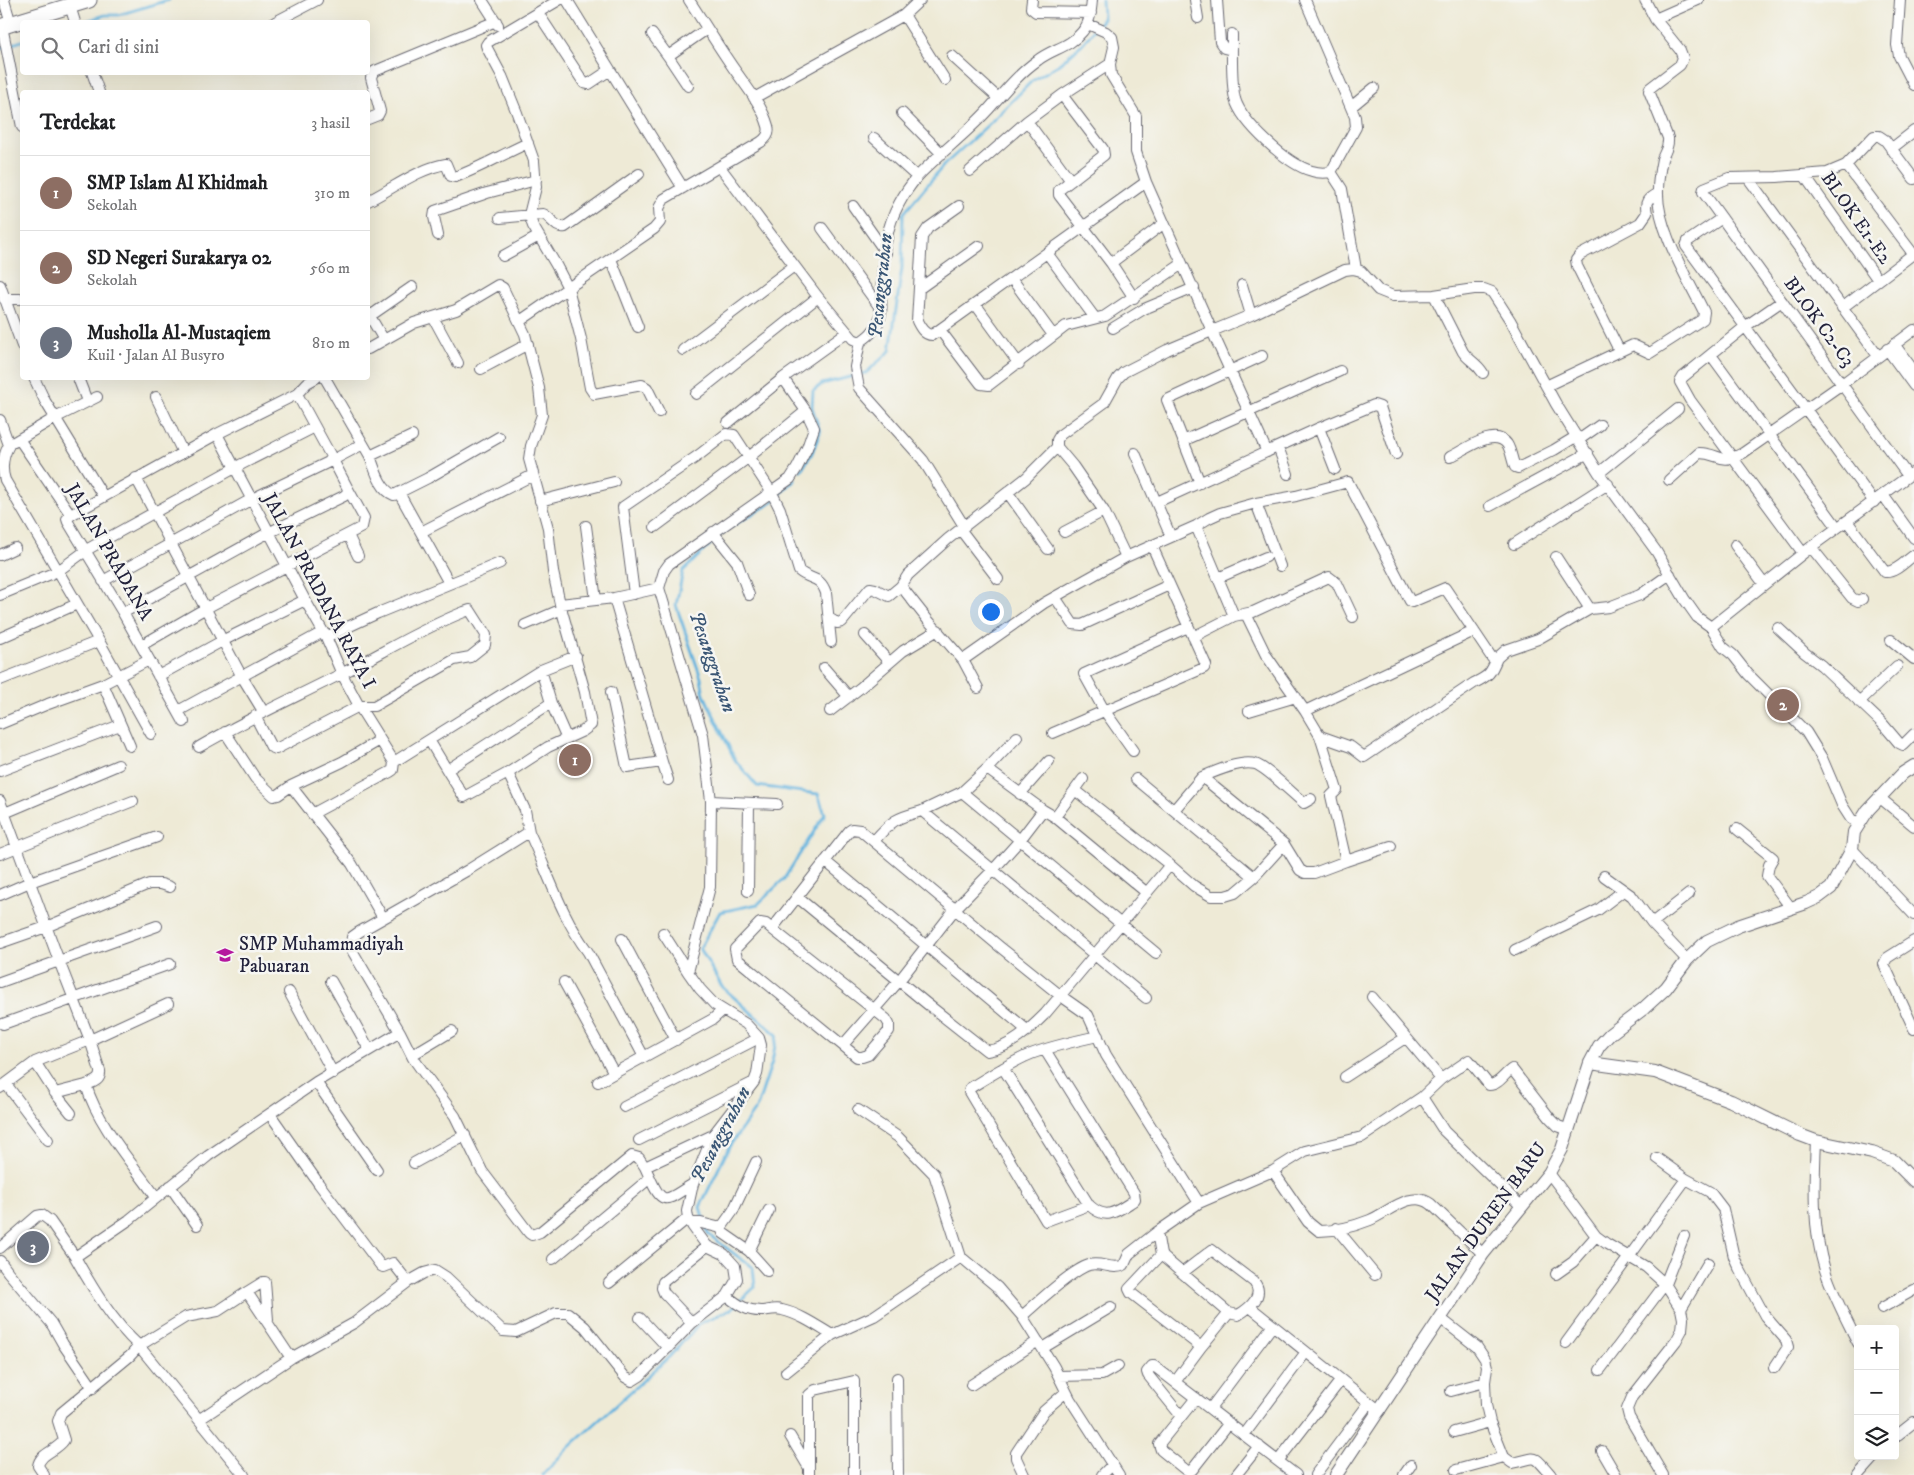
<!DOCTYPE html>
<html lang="id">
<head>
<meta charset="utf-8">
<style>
	:root { --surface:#fff; --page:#f2f2f2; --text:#202124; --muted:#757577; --line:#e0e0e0; --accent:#b5179e }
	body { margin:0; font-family:"IM FELL DW Pica",serif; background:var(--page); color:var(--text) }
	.controls { position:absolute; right:15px; bottom:15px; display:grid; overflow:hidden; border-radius:5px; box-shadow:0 5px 20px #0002 }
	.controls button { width:45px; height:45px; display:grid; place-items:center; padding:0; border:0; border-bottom:1px solid var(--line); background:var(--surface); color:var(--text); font:25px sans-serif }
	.you { position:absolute; left:990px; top:611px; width:18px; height:18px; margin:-12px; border:4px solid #fff; border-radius:50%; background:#1a73e8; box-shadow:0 0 0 8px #1a73e833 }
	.badge { display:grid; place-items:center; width:32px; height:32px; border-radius:50%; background:var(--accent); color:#fff; font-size:16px; font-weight:700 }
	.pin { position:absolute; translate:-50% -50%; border:2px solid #fff; box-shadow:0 1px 5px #0006 }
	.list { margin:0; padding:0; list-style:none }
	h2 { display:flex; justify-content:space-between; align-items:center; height:65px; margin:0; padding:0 20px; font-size:21px }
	h2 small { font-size:16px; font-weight:400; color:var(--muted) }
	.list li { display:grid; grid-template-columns:32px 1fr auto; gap:15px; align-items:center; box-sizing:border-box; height:75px; padding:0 20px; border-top:1px solid var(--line) }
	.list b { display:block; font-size:19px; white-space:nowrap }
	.list p { margin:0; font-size:16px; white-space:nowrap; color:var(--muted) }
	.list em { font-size:16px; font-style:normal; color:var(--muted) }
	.icon { flex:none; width:28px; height:28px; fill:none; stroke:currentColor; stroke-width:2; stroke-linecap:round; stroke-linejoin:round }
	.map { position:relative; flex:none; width:1914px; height:1475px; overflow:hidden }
	.search { position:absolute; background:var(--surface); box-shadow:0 5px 20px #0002; left:20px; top:20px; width:350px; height:55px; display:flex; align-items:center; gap:12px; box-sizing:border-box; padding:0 18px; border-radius:5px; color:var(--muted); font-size:19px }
	.panel { position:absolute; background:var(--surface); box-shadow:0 5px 20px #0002; left:20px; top:90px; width:350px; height:290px; border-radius:5px }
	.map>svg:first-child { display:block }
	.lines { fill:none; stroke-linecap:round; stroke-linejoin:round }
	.stream { stroke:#63b3de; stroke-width:3 }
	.minor-casing { stroke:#696871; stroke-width:12 }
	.tertiary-casing { stroke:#696871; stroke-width:14 }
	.primary-casing { stroke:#696871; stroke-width:17 }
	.minor { stroke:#fff; stroke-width:10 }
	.tertiary { stroke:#fff; stroke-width:12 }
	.primary { stroke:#fff; stroke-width:15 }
	.labels { text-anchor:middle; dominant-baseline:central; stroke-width:5; stroke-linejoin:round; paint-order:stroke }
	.street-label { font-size:19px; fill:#22223b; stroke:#f6f6f2 }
	.poi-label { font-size:19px; fill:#22223b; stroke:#f6f6f2; text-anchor:start }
	.water-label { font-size:20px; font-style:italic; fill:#395574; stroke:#f6f6f2 }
</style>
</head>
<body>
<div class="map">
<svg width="1914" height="1475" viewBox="0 0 1914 1475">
	<rect width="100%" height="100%" fill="#f6f6f2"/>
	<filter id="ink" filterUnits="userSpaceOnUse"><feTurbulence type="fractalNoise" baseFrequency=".02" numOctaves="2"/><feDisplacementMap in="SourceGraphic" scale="10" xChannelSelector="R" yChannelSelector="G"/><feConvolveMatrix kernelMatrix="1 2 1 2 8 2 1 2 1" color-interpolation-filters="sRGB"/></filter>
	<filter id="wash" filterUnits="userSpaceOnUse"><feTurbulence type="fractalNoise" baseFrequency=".0096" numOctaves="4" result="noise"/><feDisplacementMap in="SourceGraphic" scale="20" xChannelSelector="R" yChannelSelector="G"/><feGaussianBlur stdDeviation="1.12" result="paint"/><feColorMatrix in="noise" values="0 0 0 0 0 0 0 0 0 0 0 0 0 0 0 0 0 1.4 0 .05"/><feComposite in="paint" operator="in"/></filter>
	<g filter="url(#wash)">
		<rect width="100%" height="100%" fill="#eeead6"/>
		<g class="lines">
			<path class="stream" d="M84 22 105 15H118L169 0
				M1098 25 1103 19 1102 0
				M0 48 22 41
				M801 471 812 453 820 432 812 407 813 391 822 384 866 373 890 351 902 268 903 214 944 165 990 123 1032 81 1058 65 1082 44 1094 30
				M704 1221 700 1207 729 1147 757 1107 772 1062 777 1035 722 987 700 948 720 912 758 904 784 879 825 814 818 794 757 786 735 760 704 695 701 678 676 605 683 571 725 530 770 504 795 480
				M543 1475 566 1450 669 1357 699 1324 731 1309 755 1287 753 1268 708 1234 706 1227"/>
		</g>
	</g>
	<g filter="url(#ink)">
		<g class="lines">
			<g class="minor-casing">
				<path id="minor" d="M4 0 11 24
					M482 0 498 25
					M559 0 488 42 486 45 487 48 502 76 517 113 534 161 536 187 529 215 533 226 556 265 568 288 581 339 590 388 594 394 642 385 647 388 659 412
					M567 0 683 188
					M920 0 904 15 945 80
					M1032 0 1031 8 1036 12 1091 13
					M1195 0 1198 18
					M1217 0 1220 42 1224 48 1232 50
					M1305 0 1355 117 1356 127 1331 172
					M1900 0 1897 45 1899 56 1914 85
					M70 6 75 22
					M538 13 584 83 589 84 610 70
					M1655 19 1698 0
					M275 22 317 0
					M1088 24 1106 32 1112 37 1114 47 1110 64 1111 75 1136 116V152L1146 182 1212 331 1251 315 1345 270 1353 269 1361 271 1378 290 1393 296 1434 295 1474 289H1484L1492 292 1510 320 1556 404 1599 473 1656 551 1685 600 1697 617 1711 627 1723 647 1733 655 1748 674 1806 732 1822 758 1842 805 1851 819 1859 823
					M2 26 22 127
					M652 34 668 56
					M1232 34C1232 52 1231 83 1235 99 1242 123 1288 165 1312 171 1318 173 1325 173 1331 172
					M952 56 997 97
					M92 72 99 92
					M688 86 668 56 707 29
					M1062 95 1103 149 1104 155 1059 190V195L1111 263 1134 298
					M754 98 904 15
					M1351 107 1374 88
					M902 113 942 154
					M368 119 378 115 380 111 371 78 372 74 375 71 496 21
					M874 138 917 177
					M1891 149 1914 131
					M1846 165 1914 255
					M720 167 818 297 853 339 860 342
					M970 171 1027 121
					M1331 172 1342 189 1356 269
					M1804 175 1878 280
					M1748 178 1878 356
					M1071 181 1027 121 1062 95 1110 64
					M368 201C394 188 417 169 446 164L451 176 455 177C480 168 503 154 528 143
					M853 206 886 253
					M959 206 928 228 922 237 917 321C920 327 924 335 932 335L1146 182
					M500 218 543 214C551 217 555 229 565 227L639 174
					M1722 218 1688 241 1686 246 1874 502
					M822 228 881 309
					M438 235 434 217 435 211 487 193 536 180
					M1047 253 1095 318
					M503 256 539 236
					M611 259 638 327
					M1111 263 1163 224
					M1012 279 1053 335
					M0 285 22 346
					M1242 285 1251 315
					M920 288 979 246
					M1434 295 1463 352C1469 361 1476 362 1483 373
					M4 299H22
					M1782 301 1746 326 1683 377 1680 382 1690 400 1803 553
					M976 305 1019 364
					M1842 308 1913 254
					M368 313 384 340
					M370 316 412 287
					M433 317 458 363
					M520 321 654 229 660 222 659 208 664 199 761 142C767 138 770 133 768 126 762 105 746 86 734 69 718 46 704 23 689 0
					M1113 328 1144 309 1194 288
					M940 330 981 384 989 385 1066 326 1105 316 1182 264
					M847 332 783 378 806 411 814 428 807 448 797 468 790 479 669 564 664 571 659 588 703 735 711 801 710 887 688 972 700 989 715 1005 746 1024 759 1038 761 1045 757 1074 754 1082 713 1135 693 1184 687 1211 688 1218 693 1227 707 1246 724 1254 735 1266 737 1279 727 1296C738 1305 748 1312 763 1311 770 1310 775 1308 782 1310 800 1314 817 1326 832 1335L874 1316 961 1257 997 1287 1022 1316 1054 1367 1070 1399 1119 1475
					M1894 344 1914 371
					M1887 349 1914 386
					M683 350 794 266
					M1619 350 1577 266 1576 260 1580 255 1640 223 1647 213C1644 202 1648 198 1658 193
					M1711 355 1837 527
					M481 369 528 344
					M34 378 45 401 103 496
					M78 378 87 401
					M325 378 370 456 412 436
					M1546 386 1633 345 1650 353 1703 319 1704 312C1688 279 1656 228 1658 190 1658 180 1660 169 1662 159 1665 151 1669 147 1668 138L1649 91 1650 88 1680 65 1683 58 1680 50 1655 19 1645 0
					M297 394 333 460 363 444
					M696 394 818 297
					M156 397 183 453
					M0 420 9 445C3 456 1 468 5 480L99 641 151 734
					M728 423 783 378
					M1319 428 1335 469
					M217 434 305 600 326 637 342 674 359 706 394 762
					M19 439 71 515 67 519 68 522 123 613 184 722
					M1580 439 1600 425
					M1183 441 1340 371
					M14 442 55 418 97 397
					M1057 447 1073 466 1104 511 1126 557
					M1278 447 1288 474
					M1135 453 1171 537
					M370 456C375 469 380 490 394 495L428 478 499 437
					M1450 457C1465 450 1494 427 1507 444 1511 450 1512 460 1515 467L1518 468 1554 450 1577 436
					M1599 473 1678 409
					M1908 476 1703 192 1704 188 1729 178 1777 177 1827 173 1846 165 1874 136H1879L1885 140 1914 179
					M136 478 241 675 263 711
					M1669 480 1699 453C1720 453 1719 466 1743 453L1842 384 1914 330
					M1200 483 1167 400 1262 356
					M399 493 449 583
					M1008 493 1048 549
					M1883 495 1914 538
					M540 501 614 482
					M1157 502 1319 428 1374 405 1380 407 1396 454
					M1256 503 1280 566
					M1490 506 1588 453
					M71 515 217 434 297 394 307 383 316 378
					M1847 521 1885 572C1895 573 1906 561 1914 555
					M586 526 596 600
					M964 526 923 460 859 388 855 367 860 342C867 337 874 332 878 323 883 313 881 304 881 293 882 275 884 255 887 237 891 215 904 192 918 176 940 153 966 134 987 111 1003 93 1018 74 1038 60 1052 49 1070 47 1082 32 1090 23 1091 12 1092 0
					M1196 526 1234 616
					M655 527 749 457 806 411
					M960 529 998 579
					M421 532 533 475
					M713 532 737 562 749 595
					M1064 532 1104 511
					M348 535 358 556
					M1514 544 1608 484
					M1735 545 1764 584
					M1811 547 1852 598 1858 601 1862 599
					M0 555 15 548
					M1556 557 1590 609
					M1218 578 1266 557
					M103 581 252 499 333 460 348 489 347 493 344 496 262 536 123 613
					M634 594 623 507 699 455 726 434 734 435 772 493 780 509 799 571C811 581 820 575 826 593L831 642
					M0 595 58 571 88 549 242 464 315 427
					M1055 597 1073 624 1082 625 1169 585
					M560 604 614 598 659 588
					M1246 614 1266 655 1305 711 1474 631
					M829 618 837 623 842 622 870 588 875 589 889 596 901 586
					M525 625 562 609
					M1711 627 1811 547 1914 472
					M1778 628 1805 653 1822 666 1882 723 1899 743 1903 745 1914 734
					M865 635 889 662
					M326 637 378 613 500 563
					M1193 637 1234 616 1253 612 1329 577 1337 583 1353 617
					M0 638 77 604
					M1891 640 1914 659
					M142 645 206 608 362 527 364 518 348 489
					M963 660 1044 603 1126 557 1196 526 1209 518 1220 513 1256 503 1296 496 1348 482 1410 601 1412 602 1445 588 1492 658H1497L1506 650 1538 639 1590 609 1609 607 1640 595 1670 574
					M824 668 849 697
					M158 676 224 640 305 600
					M0 680 99 641
					M103 684 130 746
					M978 688 963 660 927 619 901 586 908 575 948 539 1026 478 1057 447V440L1060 435 1104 403 1118 378 1124 372 1167 350 1212 331 1267 452
					M611 692 627 767 662 762 614 598
					M1859 702 1897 666
					M178 711 323 632
					M830 711 860 688 903 651 938 630
					M1249 711 1296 697
					M0 724 48 704 103 684 149 660
					M225 732 255 778 274 796 278 795 291 786 342 762 380 740
					M1053 733 1204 668 1206 665 1152 546
					M1320 736 1351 747 1364 757 1474 683C1489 676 1491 673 1497 658
					M566 737 551 703 541 670 576 656
					M429 740 541 670
					M199 747C247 719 296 697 345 672 384 652 423 628 464 612L470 610 486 635 485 645 470 657 454 660 374 706H359L276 749 271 747 255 716
					M1133 751 1104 710 1084 674 1188 627
					M394 762 429 740 447 770 551 703
					M662 762 668 780
					M987 769 1017 737
					M447 770 464 797 508 773
					M0 771 120 725
					M1202 777C1216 771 1241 760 1255 764 1266 767 1294 795 1304 803L1311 799
					M1136 779 1254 877
					M291 786 352 864 383 918
					M1075 790 1170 865 1194 886 1211 896H1225L1235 893 1254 877 1284 844
					M1020 794 1049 761
					M1879 797 1914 826
					M0 801 59 961 90 1040 100 1071C101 1080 94 1082 86 1085 98 1125 132 1163 156 1197
					M711 801 777 804
					M1043 810 987 769 962 792 1156 953
					M1174 810 1202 777 1284 844 1300 870 1305 873H1314L1346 861 1331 796 1337 790 1320 736 1305 711
					M922 811 962 792
					M312 814 390 772 393 770 394 762
					M0 815 118 765
					M1055 817 1083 779
					M1737 829 1773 858 1769 865 1767 876 1791 908
					M529 832C548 872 561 916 588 952L644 1057
					M874 841C892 820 896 818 922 811L993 870 1020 840 1043 810 1055 817 1147 893
					M1852 849 1914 915
					M0 854 133 801
					M825 861 1028 1031
					M1346 861 1391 846
					M1604 876 1632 896 1652 923 1687 960
					M748 891 749 803
					M0 895 30 882 157 837
					M797 897 926 1003 987 1051C1010 1048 1029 1030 1045 1014L1170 865
					M1652 923 1689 894
					M772 929 886 1019 889 1024V1031L868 1055 862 1057H857L737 959 735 949 760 923 766 924 772 929 849 831 852 829 860 830 1000 947 1061 996 1088 1015 1106 1055 1199 1203
					M663 933 688 972
					M622 939 676 1040
					M1914 941 1887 958 1884 964 1914 1029
					M0 943 46 927 149 884H161L170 887
					M1515 950 1598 910 1623 891
					M331 981 369 1049
					M0 982 157 926
					M564 982 614 1073
					M289 992 333 1073
					M1372 997 1441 1079 1422 1097
					M3 1024 170 964
					M400 1032 413 1058 455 1116 482 1171 529 1233 532 1235 540 1232 632 1156 639 1158 645 1167 713 1135
					M843 1045 899 981 955 909 993 870 1146 998
					M1045 1050 1134 1193 1135 1199 1133 1201C1116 1212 1106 1221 1089 1205L1046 1221 969 1092 970 1088C990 1076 1009 1063 1031 1054 1052 1046 1075 1041 1098 1036
					M412 1055 452 1031
					M1003 1068 1089 1205
					M1345 1077 1405 1038
					M1441 1079 1469 1060 1489 1085C1499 1085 1504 1074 1512 1069L1550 1118 1558 1126 1569 1130
					M316 1082 377 1170
					M598 1082 713 1019 723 1010
					M6 1084 48 1140
					M0 1088 35 1062
					M55 1093 86 1085
					M624 1107 759 1038
					M858 1110 898 1137 934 1174 961 1257
					M71 1113 55 1093 35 1062 90 1040 168 1004
					M270 1114 319 1184 381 1266 383 1267 393 1263 408 1282
					M639 1140 754 1082
					M1816 1141C1814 1183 1812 1229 1825 1270 1833 1295 1846 1319 1858 1343
					M414 1163 465 1135
					M1273 1171 1308 1222 1319 1231C1335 1231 1355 1226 1370 1220 1387 1213 1412 1189 1431 1204L1483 1254
					M1549 1173 1596 1236 1607 1244 1646 1267 1665 1284 1681 1309 1683 1319 1682 1330 1676 1341 1632 1397 1627 1409 1629 1417 1663 1475
					M650 1178C664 1210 668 1198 693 1184
					M1686 1179 1710 1192 1723 1209 1734 1257 1739 1268 1765 1316 1786 1340 1788 1347 1774 1368
					M170 1186 197 1225
					M691 1223H701L721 1228 723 1233 749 1251 767 1271
					M721 1228 733 1211 756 1162
					M1336 1228 1375 1275
					M1157 1232 1161 1255 1229 1313 1238 1315C1250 1308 1265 1295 1254 1282L1212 1250 1182 1273
					M0 1248 37 1216 42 1215 50 1221 75 1257
					M749 1251 769 1210
					M1161 1255 1129 1289 1131 1293 1201 1347 1175 1382
					M553 1259 650 1178 645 1167
					M0 1261 8 1272 51 1323 63 1344 93 1388
					M1556 1274 1573 1262 1596 1236
					M609 1283 688 1218
					M247 1292 263 1282H265L268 1320
					M1250 1307 1380 1411
					M1882 1308 1914 1290
					M1681 1309 1708 1263
					M1022 1316C1037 1303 1072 1270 1089 1265 1101 1261 1112 1271 1124 1265L1129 1254 1157 1232 1199 1203 1273 1171 1305 1151 1362 1137 1422 1097 1444 1131 1521 1206
					M640 1318 668 1348
					M1440 1318 1477 1347 1485 1359 1487 1367 1485 1382 1486 1405 1490 1422 1504 1457 1512 1463C1538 1459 1531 1451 1551 1475
					M692 1323 664 1293 662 1288 663 1282 707 1246
					M1566 1343 1686 1179 1657 1158
					M1201 1347 1229 1313
					M1043 1348 1111 1307
					M1600 1370 1665 1284 1684 1236
					M786 1372 832 1335
					M1059 1376 1102 1375 1118 1366
					M897 1378 898 1475
					M971 1385 1038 1341
					M1451 1391 1485 1382
					M1196 1398 1159 1444 1161 1450 1187 1471 1192 1470 1229 1423
					M1210 1409 1273 1325
					M1181 1416 1148 1375 1147 1372 1152 1366H1154L1296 1475
					M200 1419 291 1358 354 1323 408 1282 424 1273 435 1270 446 1277 503 1331 516 1332 556 1313H568L585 1327 625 1377 632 1381 640 1376 692 1323 727 1296
					M1454 1432 1490 1422
					M1244 1435 1306 1352
					M790 1436 809 1468
					M1895 1437 1914 1422
					M1602 1451 1616 1475
					M1278 1461 1341 1380
					M1456 1470 1504 1457
					M44 1475 38 1466C40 1453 57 1451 64 1440L58 1421 61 1413 130 1356 139 1346C112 1321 93 1289 75 1257L129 1220 208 1156 316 1082 400 1032 353 952 351 944 352 937 359 932 468 870 529 832 525 810 508 773 548 747 583 731 591 725 585 692 560 604 553 572 548 528 529 459 531 446 542 415 539 388 525 334 503 288 498 285 456 310 414 323 368 349
					M244 1475 139 1346 186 1317 218 1311 247 1292 291 1358
					M809 1475V1395L815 1390 854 1381V1475
					M1024 1475 1016 1458V1453L1044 1411 1066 1392
					M1102 1475 1112 1465
					M1236 1475 1259 1446
					M1315 1475 1369 1403
					M1404 1475 1411 1465
					M1858 1475 1875 1456"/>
			</g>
			<g class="tertiary-casing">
				<path id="tertiary" d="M1590 1063 1655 1072 1731 1101 1800 1135 1816 1141 1872 1153 1894 1161 1914 1181
					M1336 1475 1483 1254 1549 1173 1562 1149 1590 1063 1599 1046 1610 1034 1643 1009 1666 988 1687 960 1707 941 1738 926 1806 903 1819 897 1831 888 1852 849 1854 832 1868 810 1903 773 1914 766"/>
			</g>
			<g class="primary-casing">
				<path id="primary" d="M0 27 89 0"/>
			</g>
			<use href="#minor" class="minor"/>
			<use href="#tertiary" class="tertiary"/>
			<use href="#primary" class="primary"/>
		</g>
	</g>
	<defs>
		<g id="school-bare" transform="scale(1.35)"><path d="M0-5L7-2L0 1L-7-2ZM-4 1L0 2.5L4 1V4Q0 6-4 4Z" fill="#b5179e" stroke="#f6f6f2" stroke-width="2.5" paint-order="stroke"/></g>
	</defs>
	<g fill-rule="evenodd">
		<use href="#school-bare" x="225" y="955"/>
	</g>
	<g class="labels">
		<g class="street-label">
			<text transform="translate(1856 218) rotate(55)">BLOK E1-E2</text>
			<text transform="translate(1819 322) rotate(54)">BLOK C2-C3</text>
			<text transform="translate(109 552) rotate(60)">JALAN PRADANA</text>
			<text transform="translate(319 591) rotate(62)">JALAN PRADANA RAYA I</text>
			<text transform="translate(1486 1222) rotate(-54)">JALAN DUREN BARU</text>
		</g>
		<g class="poi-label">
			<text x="239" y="944">SMP Muhammadiyah<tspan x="239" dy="22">Pabuaran</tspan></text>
		</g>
		<g class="water-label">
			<text transform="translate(881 286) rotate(-84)">Pesanggrahan</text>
			<text transform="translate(712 662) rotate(71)">Pesanggrahan</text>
			<text transform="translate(721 1135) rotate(-62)">Pesanggrahan</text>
		</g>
	</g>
</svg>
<div class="controls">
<button>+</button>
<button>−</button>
<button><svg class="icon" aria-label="layers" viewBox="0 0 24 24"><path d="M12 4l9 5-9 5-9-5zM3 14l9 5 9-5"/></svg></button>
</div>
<div class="you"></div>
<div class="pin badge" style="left:575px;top:760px;background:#8d6e63">1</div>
<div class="pin badge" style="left:1783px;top:705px;background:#8d6e63">2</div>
<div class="pin badge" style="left:33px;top:1247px;background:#6b7280">3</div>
<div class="search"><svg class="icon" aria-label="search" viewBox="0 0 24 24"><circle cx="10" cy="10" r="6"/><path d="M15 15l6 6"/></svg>Cari di sini</div>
<section class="panel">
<h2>Terdekat<small>3 hasil</small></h2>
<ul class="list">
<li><span class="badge" style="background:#8d6e63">1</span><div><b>SMP Islam Al Khidmah</b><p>Sekolah</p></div><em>310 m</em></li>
<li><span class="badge" style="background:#8d6e63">2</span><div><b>SD Negeri Surakarya 02</b><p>Sekolah</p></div><em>560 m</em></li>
<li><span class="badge" style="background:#6b7280">3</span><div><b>Musholla Al-Mustaqiem</b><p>Kuil · Jalan Al Busyro</p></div><em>810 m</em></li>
</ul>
</section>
</div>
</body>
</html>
